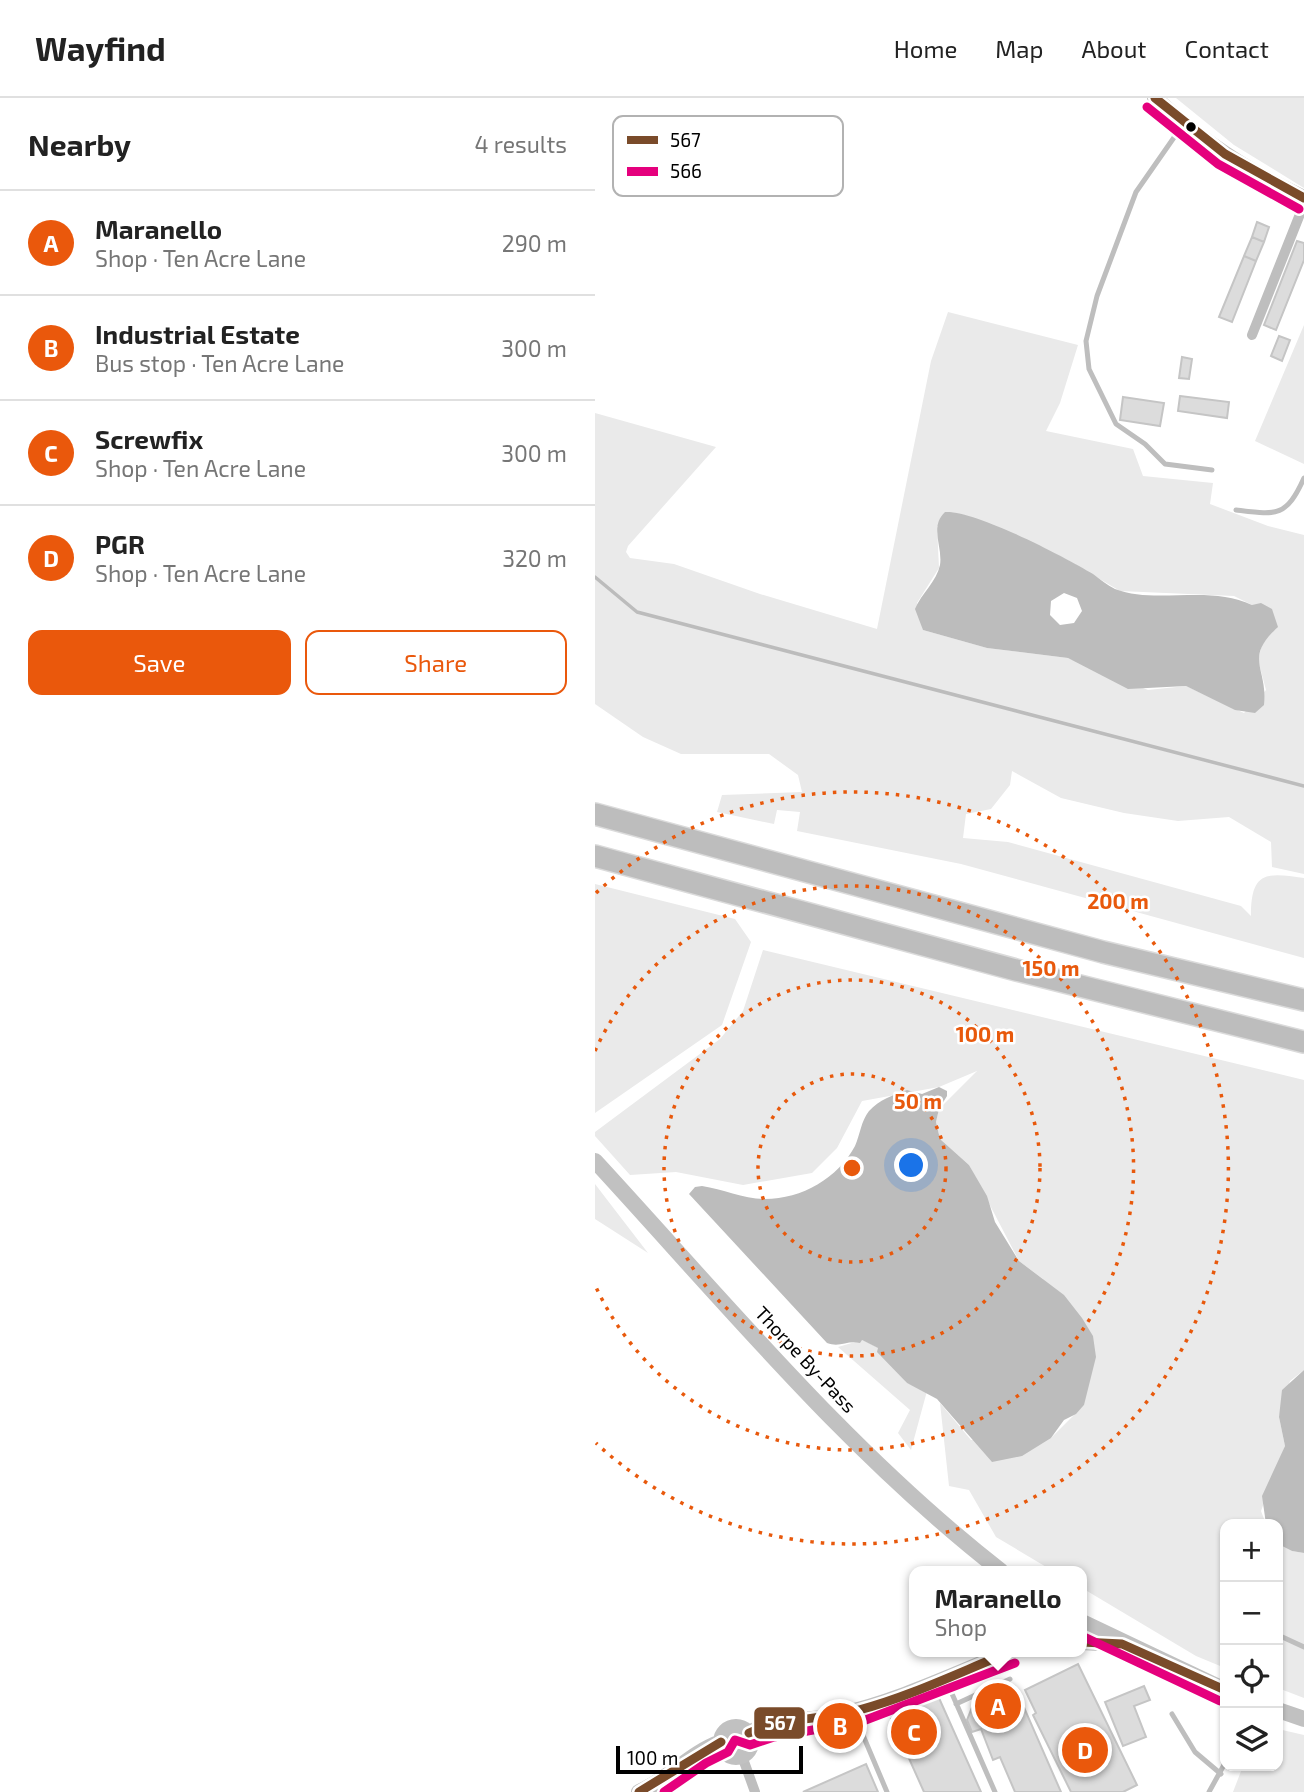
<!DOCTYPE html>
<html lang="en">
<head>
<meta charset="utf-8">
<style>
	:root { --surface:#fff; --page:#f6f6f6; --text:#222; --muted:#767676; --line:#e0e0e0; --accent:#ea580c }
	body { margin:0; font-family:"Exo 2",sans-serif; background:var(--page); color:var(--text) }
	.controls { position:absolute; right:21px; bottom:21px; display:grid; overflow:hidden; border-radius:14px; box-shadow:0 2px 5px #0004 }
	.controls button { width:63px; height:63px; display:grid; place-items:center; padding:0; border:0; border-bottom:2px solid var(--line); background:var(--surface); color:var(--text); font:35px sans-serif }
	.scale { position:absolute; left:21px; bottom:18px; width:187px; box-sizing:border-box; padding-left:7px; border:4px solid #000; border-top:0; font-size:19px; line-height:24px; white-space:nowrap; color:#000; -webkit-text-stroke:5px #fff; paint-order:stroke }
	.you { position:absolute; left:317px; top:1068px; width:24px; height:24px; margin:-18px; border:5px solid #fff; border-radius:50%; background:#1a73e8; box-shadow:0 0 0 10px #1a73e833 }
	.badge { display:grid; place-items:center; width:46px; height:46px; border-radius:50%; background:var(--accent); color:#fff; font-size:23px; font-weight:700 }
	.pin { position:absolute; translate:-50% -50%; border:4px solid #fff; box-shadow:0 2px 7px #0006 }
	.popup { position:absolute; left:314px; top:1468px; width:178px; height:91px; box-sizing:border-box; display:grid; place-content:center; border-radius:14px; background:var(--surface); filter:drop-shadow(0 2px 5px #0005); font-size:23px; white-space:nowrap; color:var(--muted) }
	.popup b { font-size:26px; color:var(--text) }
	.popup::after { content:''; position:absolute; left:50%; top:100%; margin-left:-14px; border:14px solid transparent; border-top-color:var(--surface) }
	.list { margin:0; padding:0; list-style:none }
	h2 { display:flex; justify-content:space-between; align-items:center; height:91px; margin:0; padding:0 28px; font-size:30px }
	h2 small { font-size:23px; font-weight:400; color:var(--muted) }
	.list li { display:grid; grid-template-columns:46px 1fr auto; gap:21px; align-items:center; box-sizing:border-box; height:105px; padding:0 28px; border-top:2px solid var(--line) }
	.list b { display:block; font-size:26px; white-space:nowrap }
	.list p { margin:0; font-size:23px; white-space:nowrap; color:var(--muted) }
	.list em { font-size:23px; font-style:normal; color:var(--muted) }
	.actions { display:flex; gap:14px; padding:21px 28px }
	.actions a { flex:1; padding:16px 0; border:2px solid var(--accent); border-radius:14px; text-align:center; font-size:24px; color:var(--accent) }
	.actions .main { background:var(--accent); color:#fff }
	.icon { flex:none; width:38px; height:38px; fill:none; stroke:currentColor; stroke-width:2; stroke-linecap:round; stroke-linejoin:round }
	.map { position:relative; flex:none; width:709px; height:1694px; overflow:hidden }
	header { display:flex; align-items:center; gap:42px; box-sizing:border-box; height:98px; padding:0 35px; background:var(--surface); border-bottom:2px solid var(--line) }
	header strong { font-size:33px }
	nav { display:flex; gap:38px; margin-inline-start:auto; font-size:24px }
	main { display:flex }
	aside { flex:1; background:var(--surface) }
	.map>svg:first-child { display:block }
	.green { fill:#eaeaea; fill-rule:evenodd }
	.water { fill:#bcbcbc; fill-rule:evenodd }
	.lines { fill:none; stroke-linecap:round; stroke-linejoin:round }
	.stream { stroke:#bcbcbc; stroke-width:3.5 }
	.building { fill:#dcdcdc; stroke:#c5c5c5; stroke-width:2 }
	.highway-casing { stroke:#dbdbdb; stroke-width:24 }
	.lane { stroke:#bebebe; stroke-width:5 }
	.street { stroke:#bebebe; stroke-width:10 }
	.secondary { stroke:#c1c1c1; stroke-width:16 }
	.highway { stroke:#bdbdbd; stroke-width:21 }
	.bus-1-casing { stroke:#fff; stroke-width:14 }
	.bus-2-casing { stroke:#fff; stroke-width:14 }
	.bus-1 { stroke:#7a4b2a; stroke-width:9 }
	.bus-2 { stroke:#e5007d; stroke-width:9 }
	.ring { fill:none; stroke:#e8590c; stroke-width:3.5; stroke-dasharray:3.5 7 }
	.bus-dot { fill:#000; stroke:#fff; stroke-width:2.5 }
	.labels { text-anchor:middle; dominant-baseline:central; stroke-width:5; stroke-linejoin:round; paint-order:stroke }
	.street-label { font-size:19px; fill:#000; stroke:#fff }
	.key { fill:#fff; stroke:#b2b2b2; stroke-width:2 }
	.key-label { font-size:19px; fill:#000 }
	.centre { fill:#e8590c; stroke:#fff; stroke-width:3.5 }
	.ring-label { font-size:21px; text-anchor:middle; font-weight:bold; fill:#e8590c; stroke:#fff; stroke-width:5; stroke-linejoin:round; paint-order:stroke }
	.line-badge { stroke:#fff; stroke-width:2.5 }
	.badge-label { font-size:19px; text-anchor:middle; font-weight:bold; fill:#fff }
</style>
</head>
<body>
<header>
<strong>Wayfind</strong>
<nav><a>Home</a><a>Map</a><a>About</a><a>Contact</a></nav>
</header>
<main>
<aside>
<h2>Nearby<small>4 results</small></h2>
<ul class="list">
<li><span class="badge">A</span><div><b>Maranello</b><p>Shop · Ten Acre Lane</p></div><em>290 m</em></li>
<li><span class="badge">B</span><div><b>Industrial Estate</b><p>Bus stop · Ten Acre Lane</p></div><em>300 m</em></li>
<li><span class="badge">C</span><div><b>Screwfix</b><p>Shop · Ten Acre Lane</p></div><em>300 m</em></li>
<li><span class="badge">D</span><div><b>PGR</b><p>Shop · Ten Acre Lane</p></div><em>320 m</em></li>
</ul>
<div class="actions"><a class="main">Save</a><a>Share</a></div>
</aside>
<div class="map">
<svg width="709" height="1694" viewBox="0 0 709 1694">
	<rect width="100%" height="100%" fill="#fff"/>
	<path class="green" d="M581 0H709V90L639 47Z
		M353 214 483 247 465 305 451 333 538 351 548 378 618 385 615 406 673 428 709 437V776L677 769 676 744 634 719 583 723 529 715 466 700 417 673 415 687 396 711 371 716 368 740 413 744 646 808 656 818C656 774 670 774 709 780V860L366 766 202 733 205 714 182 712 179 726 122 714 127 697 207 694 203 677 174 656H86L48 639 0 606V315L121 349 33 448 31 454 35 460 79 466 165 496 282 531 336 263ZM388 424 471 461 525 493 639 498 657 507 668 543 663 562 671 592 649 615 591 588 553 592 473 560 392 550 328 532 322 505 344 470 342 428Z
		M709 227V366L660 343Z
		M0 786 140 821 156 844 127 927 0 1015Z
		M168 852 709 982V1272L695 1283 684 1319 690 1348 666 1413 671 1426H630V1570L601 1558 487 1490V1473H458L401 1439 374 1392 354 1388 345 1305 376 1342 456 1340 489 1307 448 1181 424 1163 374 1067 345 1041 341 1024 344 1011 382 973 344 989 267 1003 242 1050 217 1075 148 1087 81 1074 35 1077 0 1038V1034L125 941 148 913Z
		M0 1086 53 1155 0 1121Z
		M267 1242 284 1250 312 1285 332 1293 316 1352 303 1335 315 1312 243 1249Z
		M683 1446 697 1453 709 1455V1600L683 1590Z
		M683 1631 709 1637V1694H638L648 1668H683Z"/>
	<path class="water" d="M350 414C380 412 470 459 498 476 505 481 512 487 520 491 561 507 614 486 657 507L666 505 677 511 683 529C648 561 673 569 669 607L660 615 640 612 591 588 533 591 473 560 392 550 328 532 320 511C326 496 342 483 345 467 348 449 334 429 350 414ZM469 495 482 500 487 513 479 525 465 527 455 517 456 503Z
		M344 989 352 993V998L344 1011 341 1024 345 1041 374 1067 392 1098 400 1124 424 1163 469 1197 487 1220 498 1238 501 1259 489 1307 481 1316 469 1322 456 1340 427 1358 397 1364 342 1301 312 1285 282 1254 283 1250 267 1242 265 1245C252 1242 245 1250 232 1245L94 1096 100 1089 107 1088C128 1091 148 1101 170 1101 207 1101 243 1080 260 1048 265 1037 266 1023 274 1013 284 1002 298 997 312 992L327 996Z
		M709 1272V1455L697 1453 683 1446V1426H671L667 1398 690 1348 684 1319 687 1292Z"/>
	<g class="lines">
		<path class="stream" d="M0 479 42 514 709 688"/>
	</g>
	<path class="building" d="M662 124 674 129 669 144 657 139Z
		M657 139 669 144 661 163 649 158Z
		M702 143 709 145V162L681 232 669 227Z
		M649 158 661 163 637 224 624 219Z
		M684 238 695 242 687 263 676 258Z
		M587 259 597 261 594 281 584 280Z
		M585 298 634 304 632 320 583 313Z
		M528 299 569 305 565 328 525 322Z
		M483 1566 542 1687 528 1694H476L438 1617 441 1615 430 1592Z
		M549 1588 555 1602 539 1608 551 1639 528 1648 510 1604Z
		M420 1589 466 1694H420L405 1659 398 1662 386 1631 377 1634 372 1622 378 1607Z
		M344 1600 386 1694H329L295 1618Z
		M271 1666 283 1694H208Z"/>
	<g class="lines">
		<g class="highway-casing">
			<path id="highway" d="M0 716 508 854 709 902
				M0 758 421 872 709 944"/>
		</g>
		<path class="lane" d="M587 28 541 94 502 198 491 243 494 271 521 326 550 346 570 366 617 372
			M641 412C681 417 691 420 709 380
			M683 1537 709 1549
			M351 1582 400 1694
			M361 1606 415 1581
			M259 1616 292 1694
			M577 1616 600 1654 626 1676
			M614 1694 630 1665"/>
		<path class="street" d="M657 237 709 106
			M147 1658 160 1694"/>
		<path class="secondary" d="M560 0C604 42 653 74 709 100
			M0 1063C130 1204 254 1355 406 1473
			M487 1524 630 1592
			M487 1544 521 1546
			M683 1612 709 1621
			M126 1644a15 15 0 1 1 30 0a15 15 0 1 1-30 0Z
			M154 1635C182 1620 213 1624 243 1617 302 1604 360 1576 415 1554
			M44 1694C74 1681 95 1655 126 1644"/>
		<use href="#highway" class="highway"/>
		<g class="bus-1-casing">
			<path id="bus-1" d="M560 0 630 56 709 100
				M487 1544 527 1546 630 1592
				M154 1635C189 1619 228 1622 264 1612 316 1598 365 1574 415 1554
				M44 1694 126 1644"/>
		</g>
		<g class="bus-2-casing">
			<path id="bus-2" d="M552 9 623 66 704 111
				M487 1538 625 1603
				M69 1694 111 1665 133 1654 140 1642 155 1647 179 1639 268 1623 420 1565"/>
		</g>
		<use href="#bus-1" class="bus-1"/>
		<use href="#bus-2" class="bus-2"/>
	</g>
	<g class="ring">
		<circle cx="257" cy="1070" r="94"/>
		<circle cx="257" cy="1070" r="188"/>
		<path d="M0 953A282 282 0 1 1 0 1187"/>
		<path d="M1 795A376 376 0 1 1 1 1345"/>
	</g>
	<circle class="bus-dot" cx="596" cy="29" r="6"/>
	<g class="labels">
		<g class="street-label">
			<text transform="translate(211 1261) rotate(47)">Thorpe By-Pass</text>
		</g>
	</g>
	<rect x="18" y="18" width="230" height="80" rx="10" class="key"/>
	<rect x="32" y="38" width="31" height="8" fill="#7a4b2a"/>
	<rect x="32" y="69" width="31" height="9" fill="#e5007d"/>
	<g class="key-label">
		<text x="75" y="49">567</text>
		<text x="75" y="80">566</text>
	</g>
	<circle cx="257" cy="1070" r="10" class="centre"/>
	<g class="ring-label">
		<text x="523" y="811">200 m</text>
		<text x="456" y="878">150 m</text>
		<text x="390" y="944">100 m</text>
		<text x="323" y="1011">50 m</text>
	</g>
	<rect class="line-badge" x="158" y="1608" width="53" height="34" rx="7" fill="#7a4b2a"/>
	<g class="badge-label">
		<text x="185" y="1632">567</text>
	</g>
</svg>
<div class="controls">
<button>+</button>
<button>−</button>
<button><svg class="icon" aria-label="locate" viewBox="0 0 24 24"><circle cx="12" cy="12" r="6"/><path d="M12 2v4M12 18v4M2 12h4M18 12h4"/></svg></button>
<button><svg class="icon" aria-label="layers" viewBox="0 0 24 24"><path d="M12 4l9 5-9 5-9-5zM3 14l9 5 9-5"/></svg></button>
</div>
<div class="scale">100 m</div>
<div class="you"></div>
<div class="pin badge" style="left:403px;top:1608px">A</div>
<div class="popup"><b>Maranello</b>Shop</div>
<div class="pin badge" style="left:245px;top:1628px">B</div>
<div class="pin badge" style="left:319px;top:1634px">C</div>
<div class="pin badge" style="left:490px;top:1652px">D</div>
</div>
</main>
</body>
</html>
